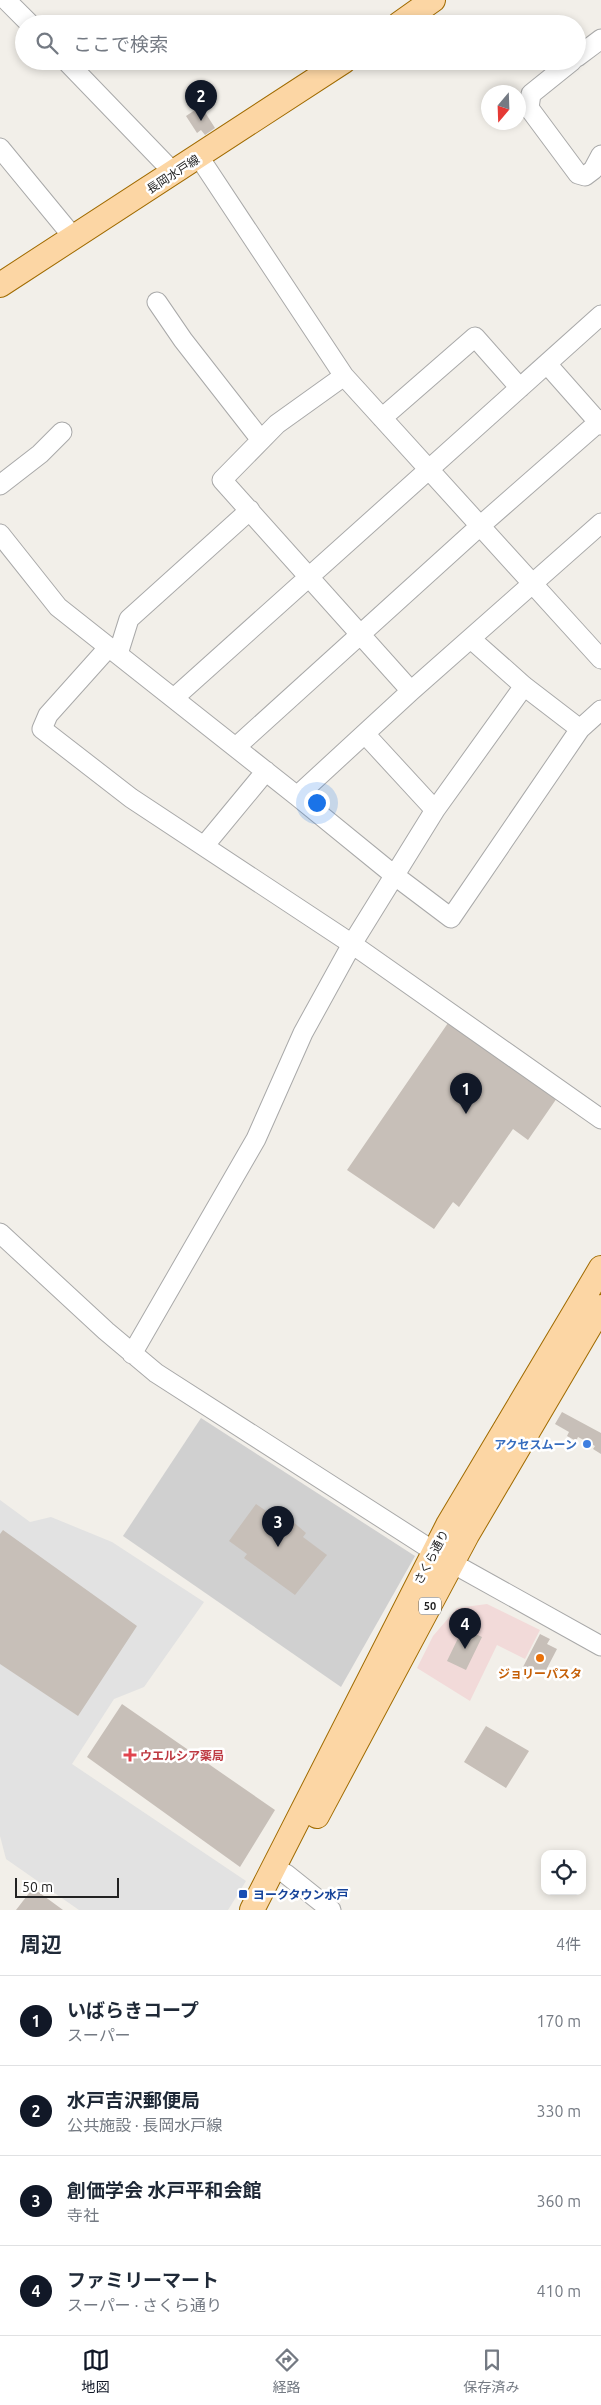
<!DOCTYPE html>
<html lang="ja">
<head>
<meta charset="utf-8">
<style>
	:root { --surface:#fff; --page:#f2f2f3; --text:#1f2937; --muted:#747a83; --line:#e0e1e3; --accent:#111827 }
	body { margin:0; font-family:Ubuntu,"Noto Sans JP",sans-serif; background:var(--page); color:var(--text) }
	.controls { position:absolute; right:15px; bottom:15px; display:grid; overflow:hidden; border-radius:10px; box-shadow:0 2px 8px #0003 }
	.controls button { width:45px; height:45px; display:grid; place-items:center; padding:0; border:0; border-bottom:1px solid var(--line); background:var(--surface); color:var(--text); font:25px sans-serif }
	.compass { position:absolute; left:481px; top:85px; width:45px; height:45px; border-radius:50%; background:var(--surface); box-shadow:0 2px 8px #0003; rotate:199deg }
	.scale { position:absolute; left:15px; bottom:12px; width:104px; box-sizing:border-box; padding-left:5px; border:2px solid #222; border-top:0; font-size:14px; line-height:18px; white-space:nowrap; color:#222; -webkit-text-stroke:4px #fff; paint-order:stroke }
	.you { position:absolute; left:316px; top:802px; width:18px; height:18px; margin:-12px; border:4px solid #fff; border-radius:50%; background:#1a73e8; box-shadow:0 0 0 8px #1a73e833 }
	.badge { display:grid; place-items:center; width:32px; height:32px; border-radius:50%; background:var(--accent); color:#fff; font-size:16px; font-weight:700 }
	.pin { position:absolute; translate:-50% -41px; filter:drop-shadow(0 1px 2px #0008) }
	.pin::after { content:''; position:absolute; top:26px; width:18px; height:15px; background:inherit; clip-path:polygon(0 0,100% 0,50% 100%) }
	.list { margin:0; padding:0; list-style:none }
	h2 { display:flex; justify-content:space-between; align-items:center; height:65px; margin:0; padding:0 20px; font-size:21px }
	h2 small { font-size:16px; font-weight:400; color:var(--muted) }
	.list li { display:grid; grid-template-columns:32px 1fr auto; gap:15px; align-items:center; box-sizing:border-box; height:90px; padding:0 20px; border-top:1px solid var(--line) }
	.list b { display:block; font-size:19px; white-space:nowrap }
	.list p { margin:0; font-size:16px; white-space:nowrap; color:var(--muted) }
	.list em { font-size:16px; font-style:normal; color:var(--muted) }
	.icon { flex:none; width:28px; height:28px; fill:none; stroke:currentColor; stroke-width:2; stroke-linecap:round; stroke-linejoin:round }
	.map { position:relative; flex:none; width:601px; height:1910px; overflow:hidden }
	.search { position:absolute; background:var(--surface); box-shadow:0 2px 8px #0003; left:15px; right:15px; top:15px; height:55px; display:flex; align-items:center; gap:12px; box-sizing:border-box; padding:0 18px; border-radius:28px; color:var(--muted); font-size:19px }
	.sheet { height:425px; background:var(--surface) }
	nav { display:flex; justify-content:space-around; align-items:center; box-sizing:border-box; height:70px; border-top:1px solid var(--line); background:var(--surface); font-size:14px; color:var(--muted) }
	nav a { display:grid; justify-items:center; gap:2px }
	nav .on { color:var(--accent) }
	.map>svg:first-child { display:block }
	.commercial { fill:#f2dad9 }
	.religious { fill:#d0d0d0 }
	.parking { fill:#e2e2e2 }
	.building { fill:#c7bfb8 }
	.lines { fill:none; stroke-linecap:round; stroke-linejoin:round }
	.minor-casing { stroke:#a9a9a9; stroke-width:21 }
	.major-casing { stroke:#a06b00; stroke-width:26 }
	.minor { stroke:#fff; stroke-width:19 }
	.major { stroke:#fcd6a4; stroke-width:24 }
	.shop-dot { fill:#3f7fe0; stroke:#fff; stroke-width:2 }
	.food-dot { fill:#e8710a; stroke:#fff; stroke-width:2 }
	.health-dot { fill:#e0444e; stroke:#fff; stroke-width:2 }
	.transit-dot { fill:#1a4fb4; stroke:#fff; stroke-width:2 }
	.labels { text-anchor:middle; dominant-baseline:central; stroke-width:5; stroke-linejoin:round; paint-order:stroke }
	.shield { fill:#fff; stroke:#646464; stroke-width:1 }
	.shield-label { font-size:11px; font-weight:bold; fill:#222 }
	.street-label { font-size:12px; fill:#222; stroke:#fff }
	.shop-label { font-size:12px; font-weight:bold; fill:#366cbe; stroke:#fff; text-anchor:end }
	.food-label { font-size:12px; font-weight:bold; fill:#c56008; stroke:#fff }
	.health-label { font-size:12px; font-weight:bold; fill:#be3a42; stroke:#fff; text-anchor:start }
	.transit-label { font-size:12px; font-weight:bold; fill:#164399; stroke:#fff; text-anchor:start }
</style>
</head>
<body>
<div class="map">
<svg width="601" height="1910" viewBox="0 0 601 1910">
	<rect width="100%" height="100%" fill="#f2efe9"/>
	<path class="commercial" d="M487 1604 540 1630 525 1659 497 1645 470 1701 417 1668 433 1636 457 1608Z"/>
	<path class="religious" d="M201 1418 415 1556 341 1687 123 1536Z"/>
	<path class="parking" d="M0 1500 30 1522 51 1517 112 1542 204 1602 144 1687 114 1699 72 1764 246 1881 228 1910H79L6 1859 0 1836Z"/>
	<path class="building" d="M201 106 215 128 205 135 201 130 197 133 186 116Z
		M448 1023 557 1098 528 1140 513 1129 459 1207 453 1202 434 1229 347 1170Z
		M562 1412 601 1433V1454L593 1449 595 1446 578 1437 576 1441 567 1436 569 1432 555 1424Z
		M256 1504 275 1517 278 1513 291 1520 306 1533 303 1537 327 1555 295 1595 244 1558 247 1554 229 1541Z
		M3 1530 137 1626 78 1716 0 1664V1534Z
		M463 1628 482 1637 466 1670 447 1661Z
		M540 1634 550 1639 547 1644 557 1649 543 1676 523 1667Z
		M122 1704 275 1810 240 1867 87 1757Z
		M486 1726 529 1751 506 1788 464 1762Z
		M33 1888 63 1910H16Z"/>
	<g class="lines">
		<g class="minor-casing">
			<path id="minor" d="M6 0 30 24
				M577 57 601 39
				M66 61 174 173
				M572 61 531 94 529 108 578 174 585 176 593 170 601 155
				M0 148 74 238
				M199 157 344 376 601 659
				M157 302 183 340 261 440
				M547 364 601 425
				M344 376 277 424 222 480 411 691
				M382 418 475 337 520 388
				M0 485 40 454 62 432
				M0 534 58 607 297 796 394 875 451 918 580 729 601 710
				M471 639 524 686 580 729
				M108 648 48 715 42 729 131 798 352 944 601 1119
				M118 654 129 619 250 510
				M174 698 601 315
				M365 734 435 810
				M236 747 480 526 601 420
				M297 796 411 691 601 523
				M204 846 266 771
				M0 1233 106 1331 156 1373 452 1563 601 1646
				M132 1354 256 1139 303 1033 352 944 435 810 524 686
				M286 1874 331 1910"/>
		</g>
		<g class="major-casing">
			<path id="major" d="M399 24 433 0
				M0 285 344 61
				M317 1816 467 1535 601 1307
				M252 1910 448 1525 601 1268"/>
		</g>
		<use href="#minor" class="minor"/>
		<use href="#major" class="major"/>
	</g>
	<circle class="shop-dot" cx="587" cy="1444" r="5"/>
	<circle class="food-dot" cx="540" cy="1658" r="5"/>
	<path class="health-dot" d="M127.5 1747.5h5v5h5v5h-5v5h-5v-5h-5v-5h5z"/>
	<rect class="transit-dot" x="238" y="1889" width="10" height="10" rx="2.5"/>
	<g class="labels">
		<rect class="shield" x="419" y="1597.5" width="22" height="17" rx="4"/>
		<g class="shield-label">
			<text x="430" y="1606">50</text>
		</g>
		<g class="street-label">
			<text transform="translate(173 174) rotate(-33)">長岡水戸線</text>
			<text transform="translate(431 1557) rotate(-62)">さくら通り</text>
		</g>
		<g class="shop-label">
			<text x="577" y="1444">アクセスムーン</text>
		</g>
		<g class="food-label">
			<text x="540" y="1673">ジョリーパスタ</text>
		</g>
		<g class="health-label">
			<text x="140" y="1755">ウエルシア薬局</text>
		</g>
		<g class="transit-label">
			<text x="253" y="1894">ヨークタウン水戸</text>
		</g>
	</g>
</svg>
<div class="controls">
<button><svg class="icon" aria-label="locate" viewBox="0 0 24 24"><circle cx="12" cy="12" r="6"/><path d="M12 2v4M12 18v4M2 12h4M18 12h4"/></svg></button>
</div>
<svg class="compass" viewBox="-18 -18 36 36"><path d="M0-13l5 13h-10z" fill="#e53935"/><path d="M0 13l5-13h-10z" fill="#747a83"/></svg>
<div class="scale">50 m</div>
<div class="you"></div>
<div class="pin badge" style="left:466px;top:1114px">1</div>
<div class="pin badge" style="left:201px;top:121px">2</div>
<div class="pin badge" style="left:278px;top:1547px">3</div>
<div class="pin badge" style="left:465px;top:1649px">4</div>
<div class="search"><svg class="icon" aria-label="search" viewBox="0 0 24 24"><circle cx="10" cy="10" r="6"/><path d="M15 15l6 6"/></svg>ここで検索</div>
</div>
<section class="sheet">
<h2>周辺<small>4件</small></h2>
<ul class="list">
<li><span class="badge">1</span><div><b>いばらきコープ</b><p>スーパー</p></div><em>170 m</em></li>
<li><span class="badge">2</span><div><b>水戸吉沢郵便局</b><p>公共施設 · 長岡水戸線</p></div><em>330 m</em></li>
<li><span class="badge">3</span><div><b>創価学会 水戸平和会館</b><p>寺社</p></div><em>360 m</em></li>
<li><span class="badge">4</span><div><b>ファミリーマート</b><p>スーパー · さくら通り</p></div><em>410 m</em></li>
</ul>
</section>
<nav>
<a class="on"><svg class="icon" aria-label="map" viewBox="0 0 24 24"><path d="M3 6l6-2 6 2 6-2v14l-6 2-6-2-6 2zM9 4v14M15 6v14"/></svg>地図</a>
<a><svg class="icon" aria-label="directions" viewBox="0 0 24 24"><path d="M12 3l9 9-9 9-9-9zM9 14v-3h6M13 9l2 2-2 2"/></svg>経路</a>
<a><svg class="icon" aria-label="saved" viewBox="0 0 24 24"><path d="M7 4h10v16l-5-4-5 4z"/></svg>保存済み</a>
</nav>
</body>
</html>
